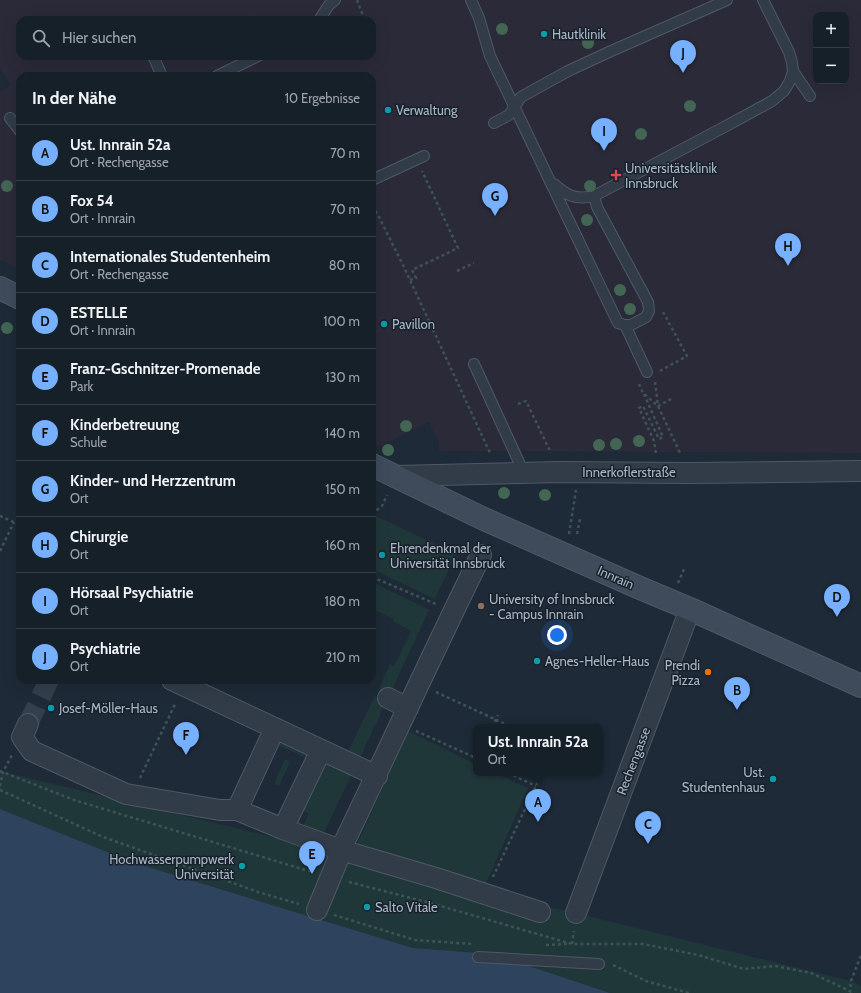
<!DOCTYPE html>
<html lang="de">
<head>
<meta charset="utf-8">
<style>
	:root { --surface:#162029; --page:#1f2831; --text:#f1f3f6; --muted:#9ea3a8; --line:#353e46; --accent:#76b0ff }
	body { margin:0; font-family:Cabin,sans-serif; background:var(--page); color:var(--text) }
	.controls { position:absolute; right:12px; top:12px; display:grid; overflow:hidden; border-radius:8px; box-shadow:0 4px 16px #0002 }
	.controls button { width:36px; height:36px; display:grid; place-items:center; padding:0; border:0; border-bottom:1px solid var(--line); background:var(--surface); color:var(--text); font:20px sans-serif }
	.you { position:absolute; left:557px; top:635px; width:14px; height:14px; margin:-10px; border:3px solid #fff; border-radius:50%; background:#1a73e8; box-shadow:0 0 0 6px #1a73e833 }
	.badge { display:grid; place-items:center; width:26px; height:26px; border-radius:50%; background:var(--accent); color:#111; font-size:13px; font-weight:700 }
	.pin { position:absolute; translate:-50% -33px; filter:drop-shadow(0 1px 2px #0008) }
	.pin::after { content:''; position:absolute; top:21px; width:14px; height:12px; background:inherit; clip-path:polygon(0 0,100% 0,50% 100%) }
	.popup { position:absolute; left:473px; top:724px; width:130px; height:52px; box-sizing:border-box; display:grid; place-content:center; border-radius:8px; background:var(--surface); filter:drop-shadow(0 1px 3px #0005); font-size:13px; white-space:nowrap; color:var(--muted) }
	.popup b { font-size:15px; color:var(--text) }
	.popup::after { content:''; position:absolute; left:50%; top:100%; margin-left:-8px; border:8px solid transparent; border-top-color:var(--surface) }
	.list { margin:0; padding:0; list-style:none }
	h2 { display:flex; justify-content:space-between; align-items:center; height:52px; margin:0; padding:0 16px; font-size:17px }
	h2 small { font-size:13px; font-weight:400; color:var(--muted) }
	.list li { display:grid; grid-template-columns:26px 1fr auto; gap:12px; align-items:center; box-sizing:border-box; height:56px; padding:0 16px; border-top:1px solid var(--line) }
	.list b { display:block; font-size:15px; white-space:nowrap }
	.list p { margin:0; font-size:13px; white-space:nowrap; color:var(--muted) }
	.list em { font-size:13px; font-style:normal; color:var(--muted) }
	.icon { flex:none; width:22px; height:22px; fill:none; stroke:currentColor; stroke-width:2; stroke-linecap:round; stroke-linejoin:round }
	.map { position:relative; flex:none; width:861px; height:993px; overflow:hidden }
	.search { position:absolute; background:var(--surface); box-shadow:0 4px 16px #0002; left:16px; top:16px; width:360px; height:44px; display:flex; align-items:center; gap:10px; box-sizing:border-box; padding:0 14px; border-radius:12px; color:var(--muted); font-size:15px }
	.panel { position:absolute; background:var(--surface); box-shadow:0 4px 16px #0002; left:16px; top:72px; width:360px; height:612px; border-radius:12px }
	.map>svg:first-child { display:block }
	.medical { fill:#2b2a39; fill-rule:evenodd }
	.green { fill:#203739 }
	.water { fill:#2e445e }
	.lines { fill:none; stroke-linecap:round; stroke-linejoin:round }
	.street-tunnel { stroke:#333f4c; stroke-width:20; stroke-dasharray:20 10; stroke-linecap:butt }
	.lane-casing { stroke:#4f5966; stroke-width:12 }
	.street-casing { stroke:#4f5966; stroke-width:22 }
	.secondary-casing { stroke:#4f5966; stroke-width:24 }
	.path { stroke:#3d5456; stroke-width:2.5; stroke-dasharray:3 3; stroke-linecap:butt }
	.lane { stroke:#313c48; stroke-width:10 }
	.street { stroke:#313c48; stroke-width:20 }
	.secondary { stroke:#3f4b5b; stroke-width:22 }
	.tree { fill:#436654 }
	.culture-dot { fill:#0f9aa8; stroke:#17212c; stroke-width:1.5 }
	.health-dot { fill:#e0444e; stroke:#17212c; stroke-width:1.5 }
	.education-dot { fill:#8d6e63; stroke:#17212c; stroke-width:1.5 }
	.food-dot { fill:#e8710a; stroke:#17212c; stroke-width:1.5 }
	.labels { text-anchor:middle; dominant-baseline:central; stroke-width:3; stroke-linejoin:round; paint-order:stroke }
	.poi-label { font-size:13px; fill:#abb6c5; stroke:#17212c; text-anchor:start }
	.street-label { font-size:13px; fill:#abb6c5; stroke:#17212c }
</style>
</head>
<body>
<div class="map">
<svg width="861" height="993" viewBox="0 0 861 993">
	<rect width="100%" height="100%" fill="#1e2a37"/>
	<path class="medical" d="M0 0H861V453L439 451V441L428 422 379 447 372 444V76H20V271L3 260 2 261 0 260V91L11 85 0 68ZM816 15H846V81H816ZM20 20H372V56H20Z"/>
	<path class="green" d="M372 514 456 554 435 599 372 569Z
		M372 582 429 610 390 694 379 689 390 664 394 666 411 631 393 621 394 619 372 609Z
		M375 696 386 702 357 764 346 756Z
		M408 731 476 764V773H495L528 788 485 886 552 908 576 913 851 981 861 986V993H610L493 954 413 948 135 863 0 809V771L351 856 355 849Z
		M280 740 309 754 306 758 277 745Z
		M285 759 290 762 279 786 274 784Z
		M325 761 352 774 321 839 301 830 309 814 302 810Z"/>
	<path class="water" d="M0 809 135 863 413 948 493 954 610 993H0Z"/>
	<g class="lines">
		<path class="street-tunnel" d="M28 724 49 680"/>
		<g class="lane-casing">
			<path id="lane" d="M471 0 479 18 490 56 618 323 625 325H631L646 317 649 311 648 302 597 207 594 196
				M319 20 329 5 335 0
				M153 56 162 76
				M793 71 810 96
				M217 76 258 56
				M10 118 20 131
				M494 123 509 115 521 97 568 71 609 52 727 0
				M372 180 424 156
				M554 184C567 196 576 200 594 196L728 125 772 101 784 91 790 81 793 71 792 62 789 52 763 0
				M625 325 647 372
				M474 364 524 473
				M478 957 599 964"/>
		</g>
		<g class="street-casing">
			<path id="street" d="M396 476 559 472 689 473 861 471
				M172 680 377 776
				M388 698 408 708
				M28 724 22 737 32 751 126 794 220 810H237
				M275 728 237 810 283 829 341 850 436 878 540 912
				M283 829 321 750
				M317 910 339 857 341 849C388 751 433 652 481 555
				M576 913 690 609"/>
		</g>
		<g class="secondary-casing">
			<path id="secondary" d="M0 288 20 298
				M372 465 484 519 640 588 690 609 861 686"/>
		</g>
		<path class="path" d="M357 0 364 18
			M252 16 253 20
			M372 206 378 215 403 265 491 455
			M457 271 474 263
			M410 280 416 278 412 270 458 248 422 171
			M660 371 687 356 663 312
			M655 382 658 406 671 399
			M639 384 643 393 658 406 681 455
			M644 394 663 437 659 439 643 406 639 408 654 441 656 454
			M518 404 526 401 551 453
			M372 514 382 506 387 495
			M0 516 20 525
			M569 534 576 490
			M577 534 580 519
			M0 551 14 522
			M372 577 436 604
			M678 583 684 569
			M436 692 512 727
			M492 727 498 715
			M416 731 476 758
			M0 771 74 800 312 872
			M508 773 536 786
			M140 778 176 702
			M0 786 3 772 12 755
			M0 790 103 837 258 892 299 904
			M493 877 542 773
			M349 882 430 903 572 944H643L698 955 744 969 775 966 811 973 854 993
			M334 915 415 940 471 944
			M572 944 574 931
			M546 945 569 944
			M613 965 646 981 689 993
			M850 993 851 981 861 955"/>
		<use href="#lane" class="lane"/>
		<use href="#street" class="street"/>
		<use href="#secondary" class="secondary"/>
	</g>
	<g class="tree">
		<circle cx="502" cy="29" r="6"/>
		<circle cx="588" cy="43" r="6"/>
		<circle cx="690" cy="106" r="6"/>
		<circle cx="641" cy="134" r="6"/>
		<circle cx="7" cy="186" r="6"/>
		<circle cx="590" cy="186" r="6"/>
		<circle cx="587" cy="220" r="6"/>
		<circle cx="620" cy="290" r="6"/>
		<circle cx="630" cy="309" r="6"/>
		<circle cx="7" cy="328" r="6"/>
		<circle cx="406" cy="426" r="6"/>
		<circle cx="639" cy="441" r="6"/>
		<circle cx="616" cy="444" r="6"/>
		<circle cx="599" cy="445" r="6"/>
		<circle cx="388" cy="450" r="6"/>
		<circle cx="504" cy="493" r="6"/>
		<circle cx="545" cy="495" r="6"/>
	</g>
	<g class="culture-dot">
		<circle cx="544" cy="34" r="4"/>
		<circle cx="388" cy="110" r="4"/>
		<circle cx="384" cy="324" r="4"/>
		<circle cx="382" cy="555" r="4"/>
		<circle cx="537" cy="661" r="4"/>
		<circle cx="51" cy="708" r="4"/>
		<circle cx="773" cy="779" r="4"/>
		<circle cx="242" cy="866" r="4"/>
		<circle cx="367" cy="907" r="4"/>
	</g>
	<path class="health-dot" d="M614 169h4v4h4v4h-4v4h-4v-4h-4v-4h4z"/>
	<circle class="education-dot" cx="481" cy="606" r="4"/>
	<circle class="food-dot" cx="708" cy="672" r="4"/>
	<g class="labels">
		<g class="poi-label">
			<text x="552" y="34">Hautklinik</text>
			<text x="396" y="110">Verwaltung</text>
			<text x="625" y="168">Universitätsklinik<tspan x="625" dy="15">Innsbruck</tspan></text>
			<text x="392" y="324">Pavillon</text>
			<text x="390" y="548">Ehrendenkmal der<tspan x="390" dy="15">Universität Innsbruck</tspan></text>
			<text x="489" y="599">University of Innsbruck<tspan x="489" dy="15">- Campus Innrain</tspan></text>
			<text x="545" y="661">Agnes-Heller-Haus</text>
			<text x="700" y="665" text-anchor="end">Prendi<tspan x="700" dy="15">Pizza</tspan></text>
			<text x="59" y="708">Josef-Möller-Haus</text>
			<text x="765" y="772" text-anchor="end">Ust.<tspan x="765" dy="15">Studentenhaus</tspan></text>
			<text x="234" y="859" text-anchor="end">Hochwasserpumpwerk<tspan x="234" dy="15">Universität</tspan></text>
			<text x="375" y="907">Salto Vitale</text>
		</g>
		<g class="street-label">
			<text x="629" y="472">Innerkoflerstraße</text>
			<text transform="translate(616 577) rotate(24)">Innrain</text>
			<text transform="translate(633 761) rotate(-69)">Rechengasse</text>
		</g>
	</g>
</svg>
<div class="controls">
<button>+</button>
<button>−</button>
</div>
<div class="you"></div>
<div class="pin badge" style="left:538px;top:822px">A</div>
<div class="popup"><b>Ust. Innrain 52a</b>Ort</div>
<div class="pin badge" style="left:737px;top:710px">B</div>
<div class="pin badge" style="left:648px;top:844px">C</div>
<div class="pin badge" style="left:837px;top:617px">D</div>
<div class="pin badge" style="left:312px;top:874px">E</div>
<div class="pin badge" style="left:186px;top:755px">F</div>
<div class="pin badge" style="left:495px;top:216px">G</div>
<div class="pin badge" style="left:788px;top:266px">H</div>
<div class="pin badge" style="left:604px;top:151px">I</div>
<div class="pin badge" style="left:683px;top:73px">J</div>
<div class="search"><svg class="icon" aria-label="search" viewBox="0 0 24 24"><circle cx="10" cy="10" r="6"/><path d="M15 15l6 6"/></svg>Hier suchen</div>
<section class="panel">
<h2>In der Nähe<small>10 Ergebnisse</small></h2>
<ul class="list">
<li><span class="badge">A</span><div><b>Ust. Innrain 52a</b><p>Ort · Rechengasse</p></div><em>70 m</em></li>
<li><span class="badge">B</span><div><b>Fox 54</b><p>Ort · Innrain</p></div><em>70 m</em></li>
<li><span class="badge">C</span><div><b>Internationales Studentenheim</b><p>Ort · Rechengasse</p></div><em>80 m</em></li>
<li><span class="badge">D</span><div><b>ESTELLE</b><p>Ort · Innrain</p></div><em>100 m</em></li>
<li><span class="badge">E</span><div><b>Franz-Gschnitzer-Promenade</b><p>Park</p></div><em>130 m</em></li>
<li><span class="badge">F</span><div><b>Kinderbetreuung</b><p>Schule</p></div><em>140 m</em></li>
<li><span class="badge">G</span><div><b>Kinder- und Herzzentrum</b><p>Ort</p></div><em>150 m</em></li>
<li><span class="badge">H</span><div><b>Chirurgie</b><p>Ort</p></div><em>160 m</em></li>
<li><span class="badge">I</span><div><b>Hörsaal Psychiatrie</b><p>Ort</p></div><em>180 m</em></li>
<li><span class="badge">J</span><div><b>Psychiatrie</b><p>Ort</p></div><em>210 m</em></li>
</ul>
</section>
</div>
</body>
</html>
